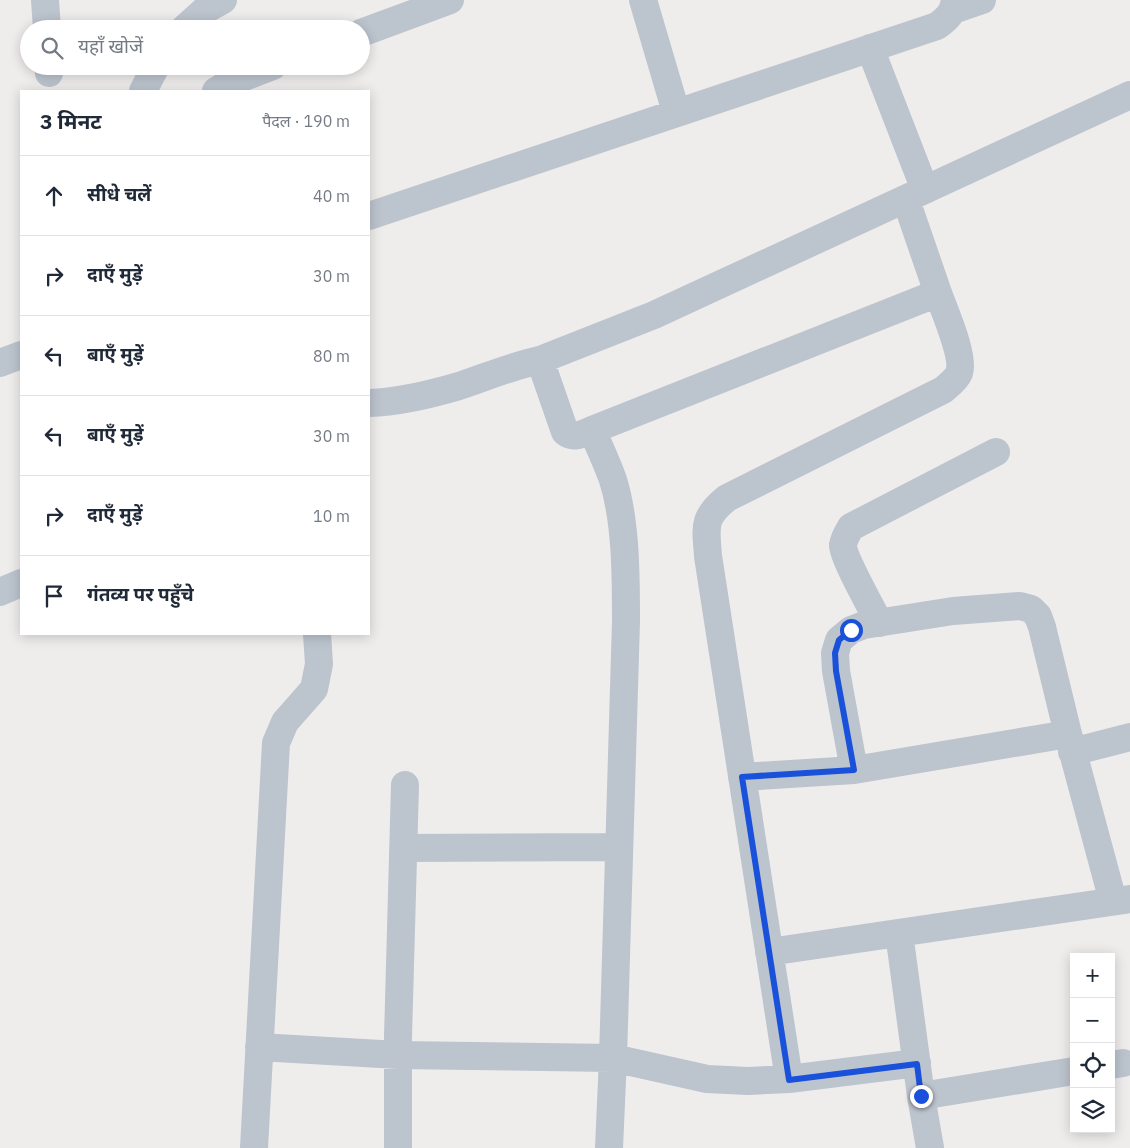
<!DOCTYPE html>
<html lang="hi">
<head>
<meta charset="utf-8">
<style>
	:root { --surface:#fff; --page:#f6f6f7; --text:#1f2937; --muted:#747a83; --line:#e0e1e3 }
	body { margin:0; font-family:"IBM Plex Sans","Noto Sans Devanagari",sans-serif; background:var(--page); color:var(--text) }
	.controls { position:absolute; right:15px; bottom:15px; display:grid; overflow:hidden; border-radius:0px; box-shadow:0 2px 12px #0003 }
	.controls button { width:45px; height:45px; display:grid; place-items:center; padding:0; border:0; border-bottom:1px solid var(--line); background:var(--surface); color:var(--text); font:25px sans-serif }
	.stop { position:absolute; width:15px; height:15px; margin:-11px; border:4px solid #1a51da; border-radius:50%; background:#fff }
	.stop.end { background:#1a51da; border-color:#fff; box-shadow:0 1px 5px #0008 }
	.list { margin:0; padding:0; list-style:none }
	h2 { display:flex; justify-content:space-between; align-items:center; height:65px; margin:0; padding:0 20px; font-size:21px }
	h2 small { font-size:16px; font-weight:400; color:var(--muted) }
	.list li { display:grid; grid-template-columns:32px 1fr auto; gap:15px; align-items:center; box-sizing:border-box; height:80px; padding:0 20px; border-top:1px solid var(--line) }
	.list b { display:block; font-size:19px; white-space:nowrap }
	.list em { font-size:16px; font-style:normal; color:var(--muted) }
	.icon { flex:none; width:28px; height:28px; fill:none; stroke:currentColor; stroke-width:2; stroke-linecap:round; stroke-linejoin:round }
	.map { position:relative; flex:none; width:1130px; height:1148px; overflow:hidden }
	.search { position:absolute; background:var(--surface); box-shadow:0 2px 12px #0003; left:20px; top:20px; width:350px; height:55px; display:flex; align-items:center; gap:12px; box-sizing:border-box; padding:0 18px; border-radius:28px; color:var(--muted); font-size:19px }
	.panel { position:absolute; background:var(--surface); box-shadow:0 2px 12px #0003; left:20px; top:90px; width:350px; height:545px; border-radius:0px }
	.map>svg:first-child { display:block }
	.lines { fill:none; stroke-linecap:round; stroke-linejoin:round }
	.minor { stroke:#bcc4ce; stroke-width:28 }
	.route { stroke:#1a51da; stroke-width:6 }
</style>
</head>
<body>
<div class="map">
<svg width="1130" height="1148" viewBox="0 0 1130 1148">
	<rect width="100%" height="100%" fill="#efecec"/>
	<g class="lines">
		<path class="minor" d="M45 0 47 29
			M643 0 676 112
			M953 10 982 0
			M184 29 205 10 223 0
			M361 33 450 0
			M870 48 925 190
			M48 66 49 73
			M143 91 156 66
			M216 91 231 82 273 66
			M369 216 937 26C948 18 953 13 955 0
			M540 360 565 432C574 439 582 434 592 430
			M0 363 21 355
			M369 403C398 402 432 394 459 386 486 377 512 366 540 360L654 315 1130 95
			M0 592 21 583
			M879 623C872 608 843 558 843 545 844 538 848 532 851 527L996 452
			M1072 752 1130 737
			M854 770 836 671 835 653 839 640 851 630 864 625 953 611 1020 606 1031 609 1038 616 1042 627 1068 734 1113 901
			M742 777 854 770 1068 734
			M404 848 619 847
			M899 933 921 1096 930 1148
			M769 952 1130 899
			M259 1047 398 1055 613 1058 707 1079 748 1081 789 1079 917 1063
			M1111 1065 1123 1063
			M789 1079 708 556C706 527 702 518 727 498L943 390C949 385 956 380 959 373 965 357 944 310 938 293
			M921 1096 1074 1071
			M254 1148 276 743 285 722 314 689 319 664 317 634
			M398 1148V1037L405 785
			M609 1148 613 1058 626 621C626 577 626 521 613 480 607 463 599 446 592 430L938 293 906 200"/>
	</g>
	<g class="lines">
		<path class="route" d="M851 630 839 640 835 653 836 671 854 770 742 777 789 1080 917 1064 921 1096"/>
	</g>
</svg>
<div class="controls">
<button>+</button>
<button>−</button>
<button><svg class="icon" aria-label="locate" viewBox="0 0 24 24"><circle cx="12" cy="12" r="6"/><path d="M12 2v4M12 18v4M2 12h4M18 12h4"/></svg></button>
<button><svg class="icon" aria-label="layers" viewBox="0 0 24 24"><path d="M12 4l9 5-9 5-9-5zM3 14l9 5 9-5"/></svg></button>
</div>
<div class="stop" style="left:851px;top:630px"></div>
<div class="stop end" style="left:921px;top:1096px"></div>
<div class="search"><svg class="icon" aria-label="search" viewBox="0 0 24 24"><circle cx="10" cy="10" r="6"/><path d="M15 15l6 6"/></svg>यहाँ खोजें</div>
<section class="panel">
<h2>3 मिनट<small>पैदल · 190 m</small></h2>
<ul class="list">
<li><svg class="icon" aria-label="ahead" viewBox="0 0 24 24"><path d="M12 20V5M6 11l6-6 6 6"/></svg><div><b>सीधे चलें</b></div><em>40 m</em></li>
<li><svg class="icon" aria-label="right" viewBox="0 0 24 24"><path d="M7 20v-9h11M14 6l5 5-5 5"/></svg><div><b>दाएँ मुड़ें</b></div><em>30 m</em></li>
<li><svg class="icon" aria-label="left" viewBox="0 0 24 24"><path d="M17 20v-9H6M10 6l-5 5 5 5"/></svg><div><b>बाएँ मुड़ें</b></div><em>80 m</em></li>
<li><svg class="icon" aria-label="left" viewBox="0 0 24 24"><path d="M17 20v-9H6M10 6l-5 5 5 5"/></svg><div><b>बाएँ मुड़ें</b></div><em>30 m</em></li>
<li><svg class="icon" aria-label="right" viewBox="0 0 24 24"><path d="M7 20v-9h11M14 6l5 5-5 5"/></svg><div><b>दाएँ मुड़ें</b></div><em>10 m</em></li>
<li><svg class="icon" aria-label="arrive" viewBox="0 0 24 24"><path d="M6 21V4h12l-3 4 3 4H6"/></svg><div><b>गंतव्य पर पहुँचे</b></div></li>
</ul>
</section>
</div>
</body>
</html>
